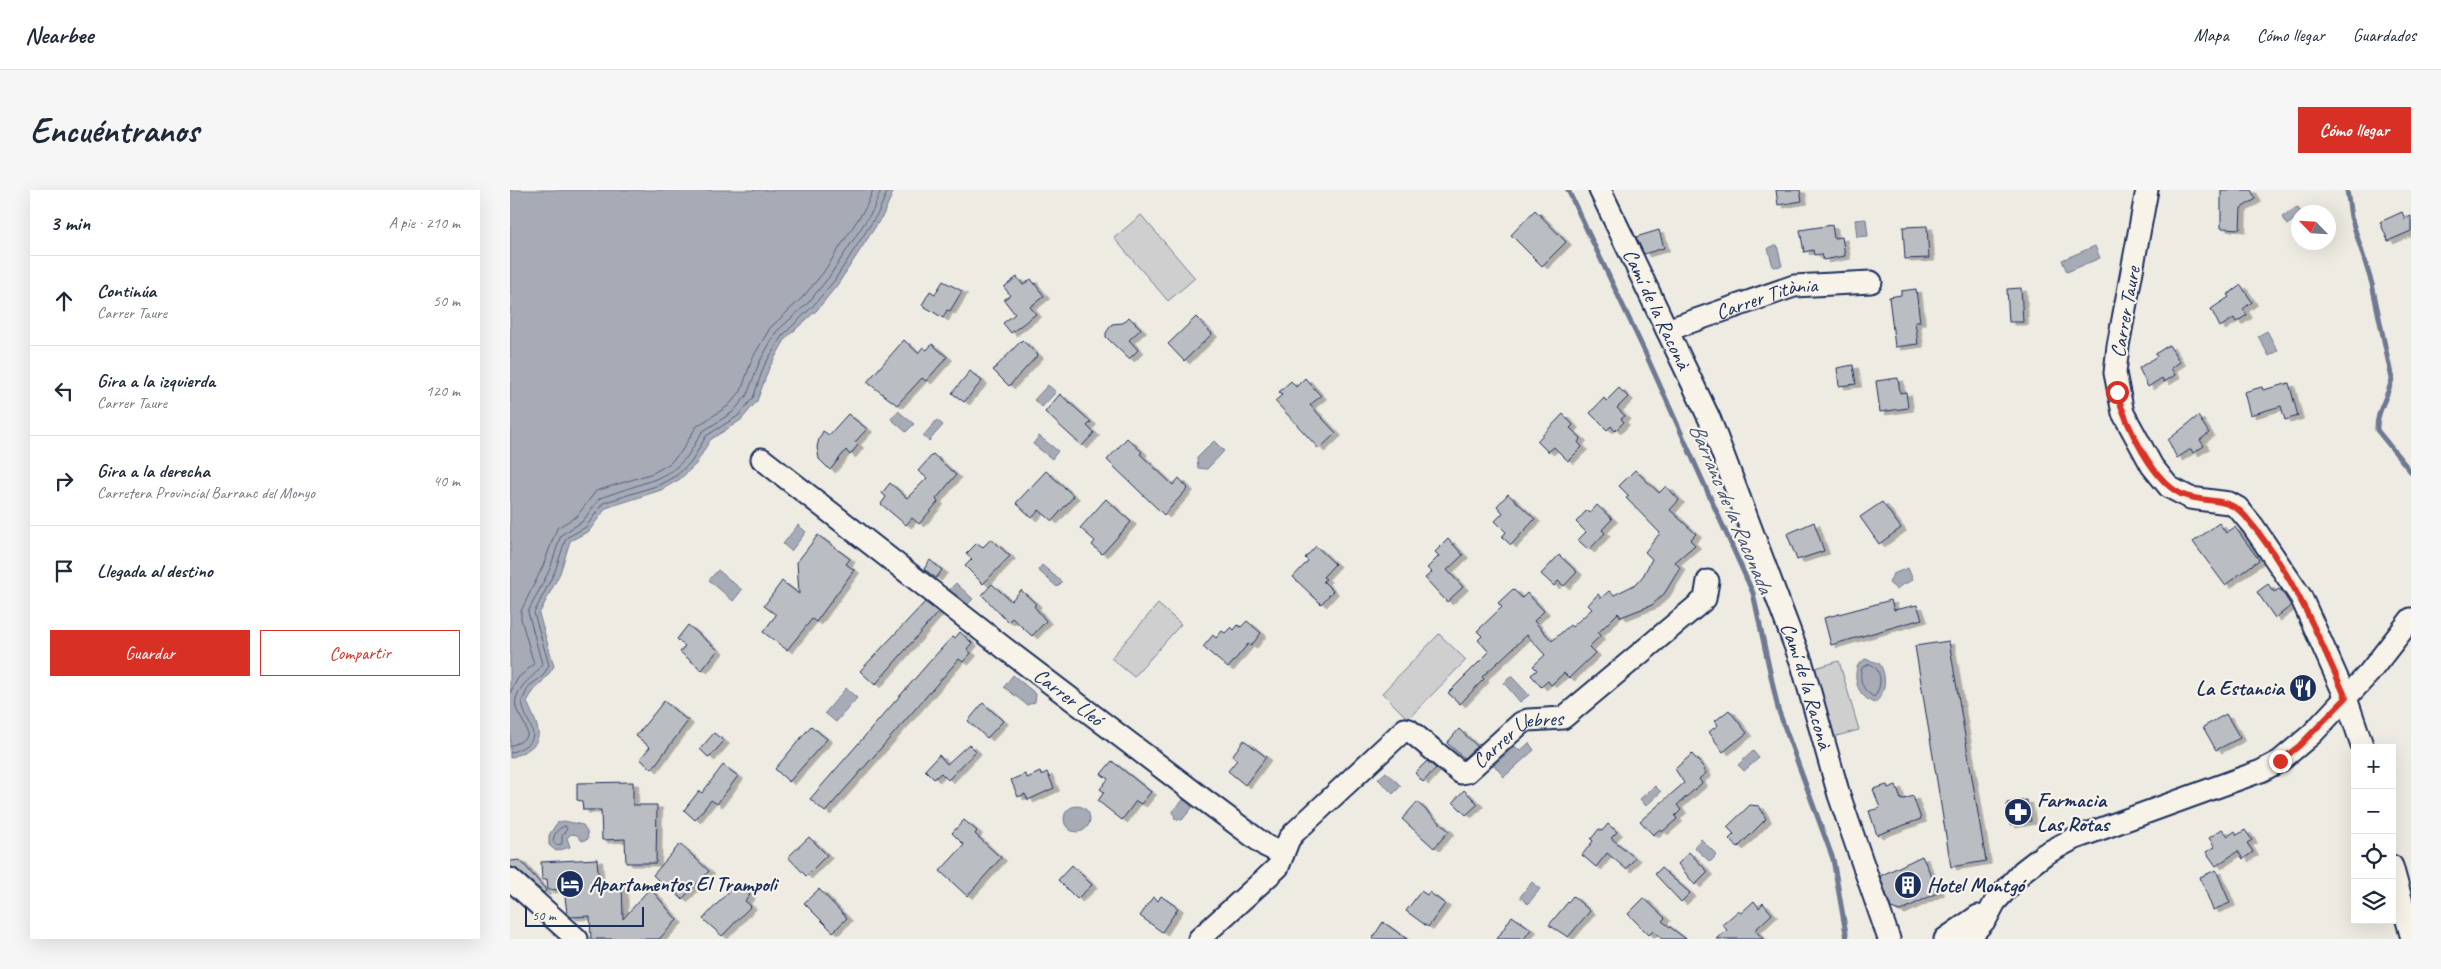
<!DOCTYPE html>
<html lang="es">
<head>
<meta charset="utf-8">
<style>
	:root { --surface:#fff; --page:#f6f6f7; --text:#1f2937; --muted:#747a83; --line:#e0e1e3; --accent:#d93025 }
	body { margin:0; font-family:Caveat,sans-serif; background:var(--page); color:var(--text) }
	.controls { position:absolute; right:15px; bottom:15px; display:grid; overflow:hidden; border-radius:0px; box-shadow:0 5px 20px #0002 }
	.controls button { width:45px; height:45px; display:grid; place-items:center; padding:0; border:0; border-bottom:1px solid var(--line); background:var(--surface); color:var(--text); font:25px sans-serif }
	.compass { position:absolute; left:1781px; top:15px; width:45px; height:45px; border-radius:50%; background:var(--surface); box-shadow:0 5px 20px #0002; rotate:295deg }
	.scale { position:absolute; left:15px; bottom:12px; width:119px; box-sizing:border-box; padding-left:5px; border:2px solid #1b2f5e; border-top:0; font-size:14px; line-height:18px; white-space:nowrap; color:#1b2f5e; -webkit-text-stroke:4px #f7f3e8; paint-order:stroke }
	.stop { position:absolute; width:15px; height:15px; margin:-11px; border:4px solid #d93025; border-radius:50%; background:#fff }
	.stop.end { background:#d93025; border-color:#fff; box-shadow:0 1px 5px #0008 }
	.list { margin:0; padding:0; list-style:none }
	h2 { display:flex; justify-content:space-between; align-items:center; height:65px; margin:0; padding:0 20px; font-size:21px }
	h2 small { font-size:16px; font-weight:400; color:var(--muted) }
	.list li { display:grid; grid-template-columns:32px 1fr auto; gap:15px; align-items:center; box-sizing:border-box; height:90px; padding:0 20px; border-top:1px solid var(--line) }
	.list b { display:block; font-size:19px; white-space:nowrap }
	.list p { margin:0; font-size:16px; white-space:nowrap; color:var(--muted) }
	.list em { font-size:16px; font-style:normal; color:var(--muted) }
	.actions { display:flex; gap:10px; padding:15px 20px }
	.actions a { flex:1; padding:11px 0; border:1px solid var(--accent); border-radius:0px; text-align:center; font-size:18px; color:var(--accent) }
	.actions .main { background:var(--accent); color:#fff }
	.icon { flex:none; width:28px; height:28px; fill:none; stroke:currentColor; stroke-width:2; stroke-linecap:round; stroke-linejoin:round }
	.map { position:relative; flex:none; width:1901px; height:749px; overflow:hidden; border-radius:0px }
	header { display:flex; align-items:center; gap:30px; box-sizing:border-box; height:70px; padding:0 25px; background:var(--surface); border-bottom:1px solid var(--line) }
	header strong { font-size:24px }
	nav { display:flex; gap:28px; margin-inline-start:auto; font-size:18px }
	.intro { display:flex; align-items:center; justify-content:space-between; box-sizing:border-box; height:120px; padding:0 30px }
	h1 { margin:0; font-size:35px }
	.button { padding:12px 22px; border-radius:0px; background:var(--accent); color:#fff; font-size:18px; font-weight:700 }
	main { display:flex; gap:30px; padding:0 30px }
	aside { flex:1; background:var(--surface); border-radius:0px; box-shadow:0 5px 20px #0002 }
	.map>svg:first-child { display:block }
	.green { fill:#cfcfcf; stroke:#757f96 }
	.water { fill:#a6abb5; stroke:#6e7992 }
	.lines { fill:none; stroke-linecap:round; stroke-linejoin:round }
	.shore { stroke:#536181; stroke-width:1 }
	.stream { stroke:#6e7992; stroke-width:5 }
	.building { fill:#babdc2; stroke:#1b2f5e; filter:url(#shadow) }
	.minor-casing { stroke:#1b2f5e; stroke-width:25 }
	.minor { stroke:#f7f3e8; stroke-width:21 }
	.route { stroke:#d93025; stroke-width:6 }
	.labels { text-anchor:middle; dominant-baseline:central; stroke-width:4.5; stroke-linejoin:round; paint-order:stroke }
	.street-label { font-size:21px; fill:#1b2f5e; stroke:#f7f3e8 }
	.poi-label { font-size:21px; font-weight:bold; fill:#1b2f5e; stroke:#f7f3e8; text-anchor:start }
	.water-label { font-size:22px; font-style:italic; fill:#455478; stroke:#f7f3e8 }
</style>
</head>
<body>
<header>
<strong>Nearbee</strong>
<nav><a>Mapa</a><a>Cómo llegar</a><a>Guardados</a></nav>
</header>
<div class="intro"><h1>Encuéntranos</h1><a class="button">Cómo llegar</a></div>
<main>
<aside>
<h2>3 min<small>A pie · 210 m</small></h2>
<ul class="list">
<li><svg class="icon" aria-label="ahead" viewBox="0 0 24 24"><path d="M12 20V5M6 11l6-6 6 6"/></svg><div><b>Continúa</b><p>Carrer Taure</p></div><em>50 m</em></li>
<li><svg class="icon" aria-label="left" viewBox="0 0 24 24"><path d="M17 20v-9H6M10 6l-5 5 5 5"/></svg><div><b>Gira a la izquierda</b><p>Carrer Taure</p></div><em>120 m</em></li>
<li><svg class="icon" aria-label="right" viewBox="0 0 24 24"><path d="M7 20v-9h11M14 6l5 5-5 5"/></svg><div><b>Gira a la derecha</b><p>Carretera Provincial Barranc del Monyo</p></div><em>40 m</em></li>
<li><svg class="icon" aria-label="arrive" viewBox="0 0 24 24"><path d="M6 21V4h12l-3 4 3 4H6"/></svg><div><b>Llegada al destino</b></div></li>
</ul>
<div class="actions"><a class="main">Guardar</a><a>Compartir</a></div>
</aside>
<div class="map">
<svg width="1901" height="749" viewBox="0 0 1901 749">
	<defs>
		<filter id="shadow"><feDropShadow dx="5.5" dy="3" stdDeviation="0" flood-color="#0004"/></filter>
	</defs>
	<rect width="100%" height="100%" fill="#eeebe2"/>
	<filter id="ink" filterUnits="userSpaceOnUse"><feTurbulence type="fractalNoise" baseFrequency=".02" numOctaves="2"/><feDisplacementMap in="SourceGraphic" scale="10" xChannelSelector="R" yChannelSelector="G"/><feConvolveMatrix kernelMatrix="1 2 1 2 8 2 1 2 1" color-interpolation-filters="sRGB"/></filter>
	<g filter="url(#ink)">
		<path class="green" d="M631 25 685 88 658 111 604 48Z
			M648 414 671 434 624 487 601 468Z
			M929 444 956 470 898 529 872 503Z
			M1329 471 1349 540 1319 548 1302 479Z"/>
		<path class="water" d="M0 0H384L373 25 328 94 307 120 276 148 259 178 247 211 231 230 200 250 186 274 170 289 151 300 96 318 79 341 60 351 50 383 29 424 44 476C36 490 24 497 17 512 31 543 38 554 0 568Z
			M1787 17 1791 22H1788V27L1777 35 1772 27Z
			M1356 29 1358 46 1347 47 1345 30Z
			M1267 55 1272 76 1263 77 1258 58Z
			M1585 56 1590 68 1557 82 1552 70Z
			M1757 141 1768 161 1759 166 1748 146Z
			M538 195 546 202 532 217 524 210Z
			M388 221 404 234 396 242 381 229Z
			M427 230 433 235 419 251 413 246Z
			M529 246 548 261 542 269 523 254Z
			M704 251 714 261 697 279 688 278 687 268Z
			M288 335 296 342 281 361 273 354Z
			M532 375 552 392 547 397 528 380Z
			M1398 378 1403 390 1390 396 1387 400 1379 393 1383 384Z
			M208 380 232 400 223 411 199 390Z
			M446 393 463 409 455 417 438 401Z
			M1355 469 1369 473C1377 484 1377 505 1364 513 1349 507 1342 490 1348 475Z
			M503 485 526 504 525 512 517 515 494 497Z
			M1001 486 1019 505 1010 512 994 493Z
			M336 498 347 508 326 532 315 523Z
			M1019 553 1024 560 994 587 984 575 1005 556 1010 561Z
			M1243 561 1249 568 1234 581 1228 575Z
			M876 582 891 596 883 604 868 589Z
			M1145 596 1151 602 1136 616 1130 609Z
			M673 610 680 612 682 618 672 630 665 629 663 621Z
			M554 629a13 13 0 1 1 26 0a13 13 0 1 1-26 0Z
			M54 631 73 635 77 641 78 649 72 651 67 645 61 644 57 648 60 657 46 661 39 655V645L47 633Z
			M1191 649 1207 665 1200 672 1184 657Z
			M1022 692 1030 699 1018 714 1010 707Z"/>
		<g class="lines">
			<path class="shore" d="M1360 474C1373 479 1372 498 1364 507 1353 501 1348 490 1352 478Z
				M0 503 8 488 24 474 11 429V421L33 376 47 338 67 326 86 301 143 283 159 274 171 262 186 237 218 216 231 201 242 169 260 138 293 107 313 83 356 17 363 0
				M0 556 10 552 17 546C19 533 2 522 6 509 10 492 25 488 32 474L18 422 40 379 51 345 72 332 90 308 146 289 163 280 177 267 192 242 223 222 237 205 249 173 266 142 299 112 319 87 363 20 371 0
				M0 563C41 548 15 538 12 511L19 496 33 486 39 475 24 423 45 381 56 348 76 337 93 313 149 295 167 285 182 271 196 246 228 226 243 208 254 176 272 146 303 116 324 91 368 23 378 0
				M55 636 57 639 52 646V654L46 655 43 651C44 643 48 638 55 636Z"/>
			<path class="stream" d="M1058 0 1134 160 1243 403 1268 519 1323 669 1337 749
				M1837 0 1841 27 1862 94 1882 189C1878 207 1866 222 1867 240L1901 282"/>
		</g>
		<path class="building" d="M1266 0H1290L1292 11 1268 15Z
			M1711 0H1741L1746 9 1731 18 1730 39 1711 38Z
			M1025 20 1056 52 1032 76 1001 45Z
			M1892 22 1895 29 1901 26V41L1878 51 1870 32Z
			M1322 35 1324 48 1332 47 1335 66 1313 70 1312 64 1304 65 1303 60 1294 62 1290 40Z
			M1417 36 1419 68 1395 69 1393 37Z
			M1149 40 1154 58 1134 64 1126 47Z
			M507 87 513 95 521 89 534 106 520 117 526 124 501 143 493 133 505 124 494 110 500 105 494 97Z
			M433 91 452 101 440 121 437 120 433 128 412 115 420 101 425 104Z
			M1731 95 1742 112 1733 119 1737 125 1726 132 1724 128 1710 137 1701 119 1719 107 1717 105Z
			M1511 98 1513 132H1499L1497 99Z
			M1406 99 1410 132H1405L1408 154 1385 157 1379 107 1391 105V101Z
			M619 127 631 139 619 150 628 160 619 169 596 147V143L602 134 613 133Z
			M686 127 702 144 674 171 658 154Z
			M394 150 408 163 413 157 417 160 422 154 437 167 416 191 412 188 387 215 357 192Z
			M512 150 528 165 499 196 483 180Z
			M1659 155 1670 172 1661 178 1665 185 1654 192 1652 188 1638 197 1629 178 1647 166 1645 164Z
			M1343 175 1346 194 1329 196 1327 178Z
			M460 181 472 191 454 212 442 203Z
			M795 188 811 206 800 215 826 243 809 259 765 211 772 205 769 202 781 191 786 197Z
			M1388 188 1390 203 1396 202 1398 218 1370 222 1366 191Z
			M1779 193 1788 226 1775 230 1771 216 1740 225 1734 202 1752 197 1753 200Z
			M1109 198 1118 207 1107 218 1115 226 1111 229 1114 232 1105 241 1101 236 1097 240 1080 223 1094 208 1096 211Z
			M550 204 581 232 577 236 584 243 572 256 535 222Z
			M338 224 357 239 345 252 348 255 340 265 336 260 320 280 309 269 307 257 309 249 313 241 319 245Z
			M1053 224 1063 235 1060 238 1071 248 1068 252 1072 257 1058 271 1044 257 1038 262 1027 251Z
			M1688 226 1699 243 1690 250 1694 256 1683 263 1681 259 1667 268 1658 250Z
			M617 248 632 262 630 264 663 295 669 288 678 298 654 325 597 270Z
			M423 264 446 285 426 309 428 312 409 334 402 328 396 335 371 314 376 307 372 303 380 293 397 308 417 288 408 281Z
			M1125 280 1149 303 1156 296 1169 310 1160 320 1186 344 1180 350 1185 355 1165 372 1170 378 1154 404 1142 415 1111 427 1108 423 1088 443 1090 446 1079 457 1085 463 1059 488 1054 483 1041 495 1038 491 1031 497 1021 485 1027 480 1023 476 1035 465 1017 445 972 487 974 489 950 514 938 503 979 462 968 450 972 446 967 441 992 417 988 413 1003 399 1012 408 1017 403 1034 421 1024 431 1042 451 1060 435 1062 437 1082 419 1078 415 1088 404 1091 408 1099 401 1104 405 1126 394 1133 386 1142 369 1135 362 1150 343 1116 308 1119 306 1109 296Z
			M536 281 564 306 542 331 529 320 522 328 506 313Z
			M998 304 1025 329 1001 355 992 347 996 342 985 331 993 323 987 316Z
			M596 309 621 332 592 364 582 355 585 351 570 338Z
			M1372 312 1391 338 1369 354 1350 327Z
			M1087 315 1102 329 1092 340 1095 343 1079 360 1068 350 1076 342 1066 332 1077 320 1080 323Z
			M1304 332 1314 361 1287 370 1277 344Z
			M1709 333 1716 343 1725 337 1749 370 1715 395 1683 352Z
			M308 345 340 369 336 374 344 380 306 432 302 429 277 460 253 442 266 425 254 416 272 391 289 404 287 372Z
			M481 349 500 366 473 394 455 376 462 369 456 364 467 353 473 357Z
			M938 349 953 365 937 380 953 397 937 412 915 388 922 382 917 378 929 366 925 362Z
			M806 356 825 374 813 387 816 389 813 391 823 401 811 414 783 387 798 371 795 368Z
			M1049 365 1067 382 1054 396 1048 391 1044 396 1031 384Z
			M420 370 432 380 426 388 414 379Z
			M482 394 501 411 511 400 526 414 524 416 536 431 522 446 502 428 498 432 472 405Z
			M1758 394 1764 402 1769 399 1772 401 1781 416 1765 428 1747 402Z
			M1381 410 1384 420 1407 415 1412 429 1321 455 1314 428Z
			M415 412 428 422 365 495 350 481Z
			M737 431 751 443 741 456 738 454 718 478 693 457 703 445 706 448 712 441 715 443 721 437 724 440 728 435 731 437Z
			M178 435 208 460 192 480 170 462 175 456 167 449Z
			M450 442 462 453 457 459 461 463 453 472 449 469 315 622 300 609 422 469 442 447 445 448Z
			M1439 451 1476 671 1441 677 1405 456Z
			M154 511 178 531 142 579 130 569 140 557 126 546Z
			M473 513 493 531 477 548 458 531Z
			M1219 520 1237 543 1213 562 1199 542 1208 535 1205 531Z
			M1716 524 1730 548 1706 560 1693 537Z
			M301 536 317 549 279 592 265 579Z
			M949 539 967 556 954 568 937 553Z
			M204 543 214 551 199 568 190 559Z
			M734 550 756 567 735 595 718 581 727 570 722 566Z
			M459 554 466 561 438 590 431 583 424 589 415 580 429 565 437 574Z
			M1182 564 1194 578 1193 579 1196 583 1189 589 1192 593 1167 615 1171 620 1165 626 1167 629 1152 642 1150 639 1143 645 1130 631 1174 593 1165 579Z
			M602 571 641 602 631 614 626 611 612 630 588 611 594 602 590 599 598 589 591 584Z
			M917 571 926 578 913 592 905 583Z
			M213 575 228 586 207 614 201 610 185 630 174 620 189 601 192 603Z
			M530 582 531 585 537 582 544 598 518 610 515 604 508 607 501 590 515 584 517 588Z
			M123 592V615H147L146 673H116L115 649 92 650 91 620H73L72 611 67 610V593Z
			M1377 595 1378 598 1386 595 1391 610 1403 606 1411 629 1367 645 1359 621 1370 618 1363 599Z
			M954 600 968 614 956 625 943 612Z
			M1517 610 1521 631 1500 635 1497 613Z
			M907 612 939 641 924 658 892 629Z
			M1240 615 1249 616 1256 629 1228 657 1219 649 1224 644 1217 637Z
			M454 630 467 641 465 644 491 668 457 706 430 681 454 655 442 643Z
			M1098 634 1107 642 1101 648 1125 668 1116 679 1097 663 1086 677 1072 665 1083 651 1081 649 1089 639 1092 641Z
			M1712 639 1718 646 1725 641 1727 645 1735 640 1742 650 1737 653 1743 662 1733 669 1728 661 1706 676 1696 662 1705 657 1699 648Z
			M299 647 317 665 296 686 278 667Z
			M170 654 199 681 172 709 155 693 153 695 143 685Z
			M1179 662 1198 682 1185 695 1168 674Z
			M1412 666 1429 702 1390 721 1381 718 1370 686Z
			M87 669 89 693 112 692 113 729 140 698 167 730 149 749H81L80 726 61 727 57 723 54 699 38 700 37 689 32 690 31 672Z
			M10 670 36 700 34 703 8 680 0 677V671Z
			M562 675 582 695 567 709 548 690Z
			M1151 678 1180 703 1171 712 1145 684Z
			M1706 680 1720 713 1703 720 1690 687Z
			M231 697 240 705 235 711 241 716 212 746 193 729 222 698 226 702Z
			M309 699 337 728 323 742 294 713Z
			M911 701 917 705 919 702 935 714 918 737 896 721Z
			M651 706 668 718 652 742 630 726 643 707 648 711Z
			M1063 706 1080 721 1058 747 1039 735Z
			M1134 708 1155 728 1152 731 1176 749H1152L1143 741 1139 745 1118 724Z
			M1244 711 1249 718 1253 713 1262 724 1245 740 1253 749H1207L1217 740 1212 735 1228 721 1231 723Z
			M1002 726 1021 739 1014 749H987Z
			M873 732 897 749H862Z"/>
		<g class="lines">
			<g class="minor-casing">
				<g id="minor">
					<path id="s1" d="M1090 0 1200 230 1292 474 1329 605 1379 749"/>
					<path d="M1637 0 1608 156 1605 183 1613 223 1642 276 1659 297 1680 308 1719 313 1728 318 1743 336 1791 407 1836 508 1853 558"/>
					<path id="s2" d="M1157 140 1284 96 1361 92"/>
					<path id="s3" d="M252 269 493 457 697 612 756 656 773 664"/>
					<path d="M1882 676 1901 745"/>
					<path d="M0 689 67 749"/>
					<path id="s4" d="M689 749 768 677 779 649 785 642 895 539 899 540 951 583 957 582 1011 533 1018 530 1053 528 1195 409 1198 391"/>
					<path d="M1435 749 1468 726"/>
					<path d="M1458 749 1476 729 1485 712 1513 681 1535 664 1563 649 1751 581 1770 571 1802 544 1859 483 1901 429"/>
				</g>
			</g>
			<use href="#minor" class="minor"/>
		</g>
	</g>
	<g class="lines" filter="url(#ink)">
		<path class="route" d="M1607 202C1615 233 1644 296 1676 306 1698 313 1719 307 1735 326 1781 379 1808 445 1836 508L1789 556 1770 571"/>
	</g>
	<defs>
		<g id="restaurant-disc" transform="scale(1.4375)"><circle r="9.5" fill="#1b2f5e" stroke="#f7f3e8"/><path d="M-5-6h1v4h1v-4h1v4h1v-4h1v5L-1.5 .5V6h-2V.5L-5-1ZM5-6V6H3V1.5H1.5Q1.5-4 5-6Z" fill="#fff"/></g>
		<g id="pharmacy-disc" transform="scale(1.4375)"><circle r="9.5" fill="#1b2f5e" stroke="#f7f3e8"/><path d="M-2-6h4v4h4v4h-4v4h-4v-4h-4v-4h4Z" fill="#fff"/></g>
		<g id="hotel-disc" transform="scale(1.4375)"><circle r="9.5" fill="#1b2f5e" stroke="#f7f3e8"/><path d="M-6-4.5h1.5V1H6V5H4.5V3h-9V5H-6ZM-4 0a1.8 1.8 0 1 1 3.6 0ZM.5 0V-2.5h3Q6-2.5 6 0Z" fill="#fff"/></g>
		<g id="building-disc" transform="scale(1.4375)"><circle r="9.5" fill="#1b2f5e" stroke="#f7f3e8"/><path d="M-4-6H4V6H1V3H-1V6H-4ZM-2.5-4.3h1.7v1.8h-1.7ZM.8-4.3h1.7v1.8H.8ZM-2.5-1h1.7V.8h-1.7ZM.8-1h1.7V.8H.8Z" fill="#fff"/></g>
	</defs>
	<g fill-rule="evenodd">
		<use href="#restaurant-disc" x="1793" y="498"/>
		<use href="#pharmacy-disc" x="1508" y="622"/>
		<use href="#hotel-disc" x="60" y="694"/>
		<use href="#building-disc" x="1398" y="695"/>
	</g>
	<g class="labels">
		<g class="street-label">
			<text stroke="none"><textPath href="#s2" startOffset="105">Carrer Titània</textPath></text>
			<text stroke="none"><textPath href="#s1" startOffset="132">Camí de la Raconà</textPath></text>
			<text transform="translate(1615 122) rotate(-80)">Carrer Taure</text>
			<text stroke="none"><textPath href="#s1" startOffset="538">Camí de la Raconà</textPath></text>
			<text stroke="none"><textPath href="#s3" startOffset="388">Carrer Lleó</textPath></text>
			<text stroke="none"><textPath href="#s4" startOffset="438">Carrer Llebres</textPath></text>
		</g>
		<g class="poi-label">
			<text x="1774" y="498" text-anchor="end">La Estancia</text>
			<text x="1527" y="610">Farmacia<tspan x="1527" dy="24">Las Rotas</tspan></text>
			<text x="79" y="694">Apartamentos El Trampoli</text>
			<text x="1417" y="695">Hotel Montgó</text>
		</g>
		<g class="water-label">
			<text transform="translate(1221 318) rotate(67)">Barranc de la Raconada</text>
		</g>
	</g>
</svg>
<div class="controls">
<button>+</button>
<button>−</button>
<button><svg class="icon" aria-label="locate" viewBox="0 0 24 24"><circle cx="12" cy="12" r="6"/><path d="M12 2v4M12 18v4M2 12h4M18 12h4"/></svg></button>
<button><svg class="icon" aria-label="layers" viewBox="0 0 24 24"><path d="M12 4l9 5-9 5-9-5zM3 14l9 5 9-5"/></svg></button>
</div>
<svg class="compass" viewBox="-18 -18 36 36"><path d="M0-13l5 13h-10z" fill="#e53935"/><path d="M0 13l5-13h-10z" fill="#747a83"/></svg>
<div class="scale">50 m</div>
<div class="stop" style="left:1607px;top:202px"></div>
<div class="stop end" style="left:1770px;top:571px"></div>
</div>
</main>
</body>
</html>
